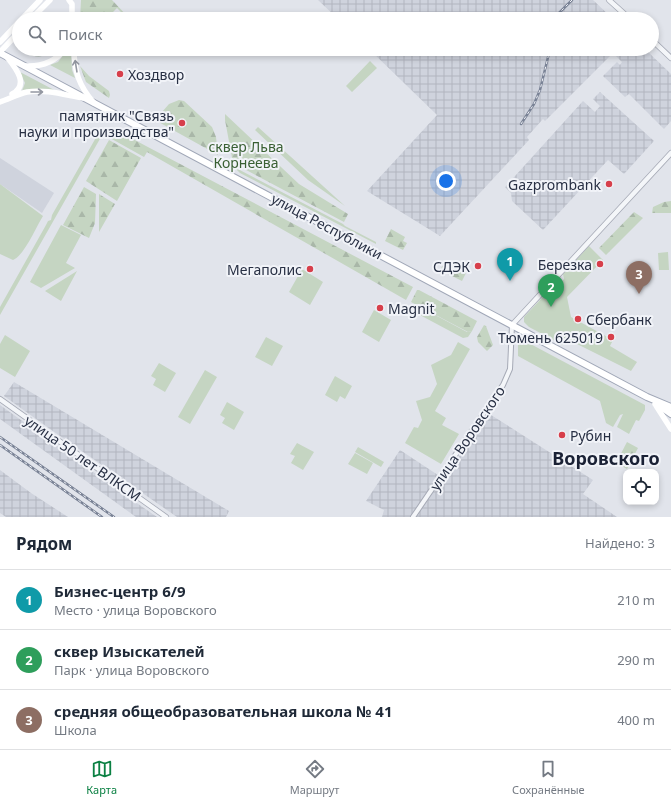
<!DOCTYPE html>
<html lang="ru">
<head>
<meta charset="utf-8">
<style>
	:root { --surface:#fff; --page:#f6f6f7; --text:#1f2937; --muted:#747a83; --line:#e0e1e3; --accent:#0b8043 }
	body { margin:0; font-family:"Noto Sans",sans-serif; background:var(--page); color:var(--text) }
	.controls { position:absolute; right:12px; bottom:12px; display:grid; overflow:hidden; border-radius:8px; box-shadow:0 2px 6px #0003 }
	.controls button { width:36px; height:36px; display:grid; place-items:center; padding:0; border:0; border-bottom:1px solid var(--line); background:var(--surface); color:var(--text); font:20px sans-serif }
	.you { position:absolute; left:446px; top:181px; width:14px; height:14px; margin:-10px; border:3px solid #fff; border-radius:50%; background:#1a73e8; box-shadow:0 0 0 6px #1a73e833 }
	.badge { display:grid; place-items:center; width:26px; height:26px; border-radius:50%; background:var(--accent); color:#fff; font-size:13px; font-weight:700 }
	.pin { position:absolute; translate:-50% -33px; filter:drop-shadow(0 1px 2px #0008) }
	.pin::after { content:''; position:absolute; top:21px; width:14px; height:12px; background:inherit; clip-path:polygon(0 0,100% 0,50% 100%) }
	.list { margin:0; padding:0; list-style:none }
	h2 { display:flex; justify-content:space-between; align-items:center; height:52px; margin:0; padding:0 16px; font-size:17px }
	h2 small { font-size:13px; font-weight:400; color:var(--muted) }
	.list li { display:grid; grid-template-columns:26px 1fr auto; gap:12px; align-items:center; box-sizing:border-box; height:60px; padding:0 16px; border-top:1px solid var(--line) }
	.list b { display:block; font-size:15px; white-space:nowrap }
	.list p { margin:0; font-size:13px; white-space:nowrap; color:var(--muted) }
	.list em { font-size:13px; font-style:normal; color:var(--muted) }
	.icon { flex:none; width:22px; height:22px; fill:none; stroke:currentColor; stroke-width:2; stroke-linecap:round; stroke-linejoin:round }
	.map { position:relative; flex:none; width:671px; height:517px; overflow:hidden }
	.search { position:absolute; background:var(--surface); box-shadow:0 2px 6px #0003; left:12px; right:12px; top:12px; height:44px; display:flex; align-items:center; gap:10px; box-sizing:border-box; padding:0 14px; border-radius:22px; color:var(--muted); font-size:15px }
	.sheet { height:232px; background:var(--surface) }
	nav { display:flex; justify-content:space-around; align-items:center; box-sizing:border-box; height:56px; border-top:1px solid var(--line); background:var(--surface); font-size:11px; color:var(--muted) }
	nav a { display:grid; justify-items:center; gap:2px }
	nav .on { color:var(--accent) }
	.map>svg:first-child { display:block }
	.built { fill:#cfd3dd }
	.industrial { fill:url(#industrial-grid) }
	.green { fill:#c5d5c2 }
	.forest { fill:url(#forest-firs) }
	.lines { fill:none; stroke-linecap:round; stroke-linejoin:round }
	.minor-casing { stroke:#a6aab6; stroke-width:6 }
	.tertiary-casing { stroke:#a6aab6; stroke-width:6 }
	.primary-casing { stroke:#a0a7b7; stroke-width:8 }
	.minor { stroke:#f4f6f9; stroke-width:4 }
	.tertiary { stroke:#f4f6f9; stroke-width:4.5 }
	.secondary { stroke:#fff; stroke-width:5.5 }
	.primary { stroke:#fff; stroke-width:6 }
	.rail-casing { stroke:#798295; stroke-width:2.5 }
	.rail { stroke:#f1f3f8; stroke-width:1; stroke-dasharray:3; stroke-linecap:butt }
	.oneway { stroke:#9498a2 }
	.poi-dot { fill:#d73f4b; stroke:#f1f3f8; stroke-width:1.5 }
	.labels { text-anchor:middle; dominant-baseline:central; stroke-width:4; stroke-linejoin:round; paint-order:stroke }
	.poi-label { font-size:14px; fill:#283044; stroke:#f1f3f8; text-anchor:end }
	.park-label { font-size:14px; fill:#3a6034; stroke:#f1f3f8 }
	.street-label { font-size:14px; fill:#283044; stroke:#f1f3f8 }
	.district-label { font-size:18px; font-weight:bold; fill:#1a2135; stroke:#f1f3f8 }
</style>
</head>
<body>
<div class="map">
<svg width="671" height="517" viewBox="0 0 671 517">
	<defs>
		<pattern id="industrial-grid" width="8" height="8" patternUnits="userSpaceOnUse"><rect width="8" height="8" fill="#cfd3dd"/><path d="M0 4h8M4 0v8" fill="none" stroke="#b2b5bf"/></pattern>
		<pattern id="forest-firs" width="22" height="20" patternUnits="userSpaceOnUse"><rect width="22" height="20" fill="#c5d5c2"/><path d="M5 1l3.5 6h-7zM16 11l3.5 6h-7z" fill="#a9b7a8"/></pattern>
	</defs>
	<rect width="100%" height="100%" fill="#e1e4eb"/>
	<path class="built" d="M0 158 54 193 42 213 0 184Z"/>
	<path class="industrial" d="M318 0H593L613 19H338Z
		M369 49H645L671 74V121L664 129 629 94 625 97 603 76 617 62 620 65 622 62 613 53 545 121 543 119 527 137 529 140 440 236 367 191 437 115Z
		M600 92 654 141 624 174 608 160 543 230 512 201 511 193 505 187 583 101 595 112 600 106 593 99Z
		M14 382 229 511 226 517H177L50 429 4 396Z
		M0 405 128 497 157 517H136L0 419Z
		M488 413 593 480 583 494 617 517H382L384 510 366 501 400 450 444 479Z
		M0 470 31 493 68 517H6L0 513Z"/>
	<path class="green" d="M68 49H71L72 70 75 78 50 65 58 62Z
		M370 61 377 68 352 92 346 86Z
		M20 72 56 91H22L25 83Z
		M258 127 345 206 308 180 255 130Z
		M98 134H101V137L0 315V307L46 225 48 221 51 220 52 215Z
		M234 167 343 224 345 226 376 242V244L240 173Z
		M0 184 43 216C36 227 24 256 13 260L0 254Z
		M61 225 81 235 66 263 75 268 41 288 30 282Z
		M589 246 603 260 567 297 571 317 613 340 610 346 637 362 631 371 567 339 563 345 529 327 524 322V317L555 284 559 285 564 279 563 274Z
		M668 252 669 270H659L658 253Z
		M302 269 323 282 310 305 289 292Z
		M77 271 61 301 45 291Z
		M422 308 467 332 472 331 468 337 463 338 418 314Z
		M374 310 391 320 379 342 362 332Z
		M5 335 30 351 15 377 0 368V344Z
		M266 337 283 346 272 366 255 357Z
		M523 340 645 405V410L639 421 636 420 629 434 617 427 623 414 620 415 613 427 606 423 600 401 518 356V345Z
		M458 342 470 349 435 411 446 418 442 425 459 434 441 464 405 443 414 427 418 428 422 420 416 401 430 397 437 384 431 365 451 355Z
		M159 363 176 373 165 392 153 385 156 379 151 376Z
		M205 370 217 377 190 424 178 417Z
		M335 376 352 386 345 399 340 396 337 402 325 395Z
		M227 402 244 412 234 430 222 423 225 418 220 415Z
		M297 443 314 452 303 470 291 463 295 456 290 454Z
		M358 447 384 462 381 467 355 452Z
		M355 453 373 463 367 474 348 464Z"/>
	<path class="forest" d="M81 0H112L130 19H128L117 8 109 16 112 18 111 19H80Z
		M25 49H56C45 57 38 59 26 53Z
		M80 66 89 76 109 91 110 95 109 98 86 82Z
		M179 100 184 101 212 127 216 137 218 155 155 120 169 104Z
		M225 114 299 184 348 214 344 222 233 163 225 120Z
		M118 131 146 146 413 287 406 300 147 152 144 157 110 138 114 132Z
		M109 140 141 158 117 201 86 181Z
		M84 187 96 194 95 223 89 238 63 225Z
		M99 194 115 204 99 232Z
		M671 201V213H652L653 207 664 202Z
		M634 212 643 218 606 255 599 248Z
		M391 229 405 237 403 241 407 243 403 250 385 241Z
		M445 262 466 273 462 281 440 270Z
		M417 290H419L477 321 472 331 468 332 411 302Z
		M484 325 486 326 493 345 487 351 478 342 477 337Z
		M627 442 638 448 627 469 616 463Z"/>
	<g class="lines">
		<g class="minor-casing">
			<path id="minor" d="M413 517 503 385 510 369 512 325"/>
		</g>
		<g class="tertiary-casing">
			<path id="tertiary" d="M609 0 630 19
				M652 40 671 58
				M512 325 671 153
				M0 399 166 517"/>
		</g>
		<g class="primary-casing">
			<path id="primary" d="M0 53 647 397 671 407
				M657 404 671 414"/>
		</g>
		<use href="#minor" class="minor"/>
		<use href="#tertiary" class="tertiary"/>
		<path class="secondary" d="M69 0 72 4V19
			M22 19 40 0
			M31 19 50 0
			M0 42 19 22
			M74 49C74 71 79 86 94 103
			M0 52 19 32
			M7 57C15 67 30 85 12 94
			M25 66C42 67 55 62 65 49
			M0 102C9 99 18 94 27 92 45 89 65 95 83 98
			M655 404 671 429"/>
		<use href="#primary" class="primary"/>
		<g class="rail-casing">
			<path id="rail" d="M553 19 572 0
				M521 124 534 104 540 90 550 49
				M0 437 114 517
				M0 445 102 517"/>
		</g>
		<use href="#rail" class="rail"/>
	</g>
	<defs><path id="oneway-shaft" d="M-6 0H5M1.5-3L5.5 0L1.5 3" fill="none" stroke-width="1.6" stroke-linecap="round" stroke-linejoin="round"/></defs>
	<g class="oneway">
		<use href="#oneway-shaft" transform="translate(76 66) rotate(-99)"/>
		<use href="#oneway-shaft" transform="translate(37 92)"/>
	</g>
	<g class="poi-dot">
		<circle cx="120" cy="74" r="4"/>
		<circle cx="182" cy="123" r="4"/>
		<circle cx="609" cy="184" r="4"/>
		<circle cx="600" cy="264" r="4"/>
		<circle cx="478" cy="266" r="4"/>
		<circle cx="310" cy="269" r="4"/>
		<circle cx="380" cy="308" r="4"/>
		<circle cx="578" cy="319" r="4"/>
		<circle cx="611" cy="337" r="4"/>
		<circle cx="562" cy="435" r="4"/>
	</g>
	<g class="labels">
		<g class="poi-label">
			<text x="128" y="74" text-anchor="start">Хоздвор</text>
			<text x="174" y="115">памятник "Связь<tspan x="174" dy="16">науки и производства"</tspan></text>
			<text x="601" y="184">Gazprombank</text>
			<text x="592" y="264">Березка</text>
			<text x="470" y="266">СДЭК</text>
			<text x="302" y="269">Мегаполис</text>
			<text x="388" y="308" text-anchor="start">Magnit</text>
			<text x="586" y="319" text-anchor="start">Сбербанк</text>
			<text x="603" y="337">Тюмень 625019</text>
			<text x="570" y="435" text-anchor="start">Рубин</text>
		</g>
		<g class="park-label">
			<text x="246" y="146">сквер Льва<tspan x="246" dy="16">Корнеева</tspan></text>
		</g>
		<g class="street-label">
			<text transform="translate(327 226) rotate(28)">улица Республики</text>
			<text transform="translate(467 438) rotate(-56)">улица Воровского</text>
			<text transform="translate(83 458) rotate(35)">улица 50 лет ВЛКСМ</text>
		</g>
		<g class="district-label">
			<text x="606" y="458">Воровского</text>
		</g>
	</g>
</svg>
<div class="controls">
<button><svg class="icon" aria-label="locate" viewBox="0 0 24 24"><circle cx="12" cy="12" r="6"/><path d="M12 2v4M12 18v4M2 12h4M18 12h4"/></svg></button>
</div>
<div class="you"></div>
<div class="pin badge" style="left:510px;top:281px;background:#0f9aa8">1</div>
<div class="pin badge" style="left:551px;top:307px;background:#2e9e5b">2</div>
<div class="pin badge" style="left:639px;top:294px;background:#8d6e63">3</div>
<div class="search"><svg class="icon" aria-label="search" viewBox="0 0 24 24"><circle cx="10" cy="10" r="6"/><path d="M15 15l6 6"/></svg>Поиск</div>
</div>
<section class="sheet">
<h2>Рядом<small>Найдено: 3</small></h2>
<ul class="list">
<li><span class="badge" style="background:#0f9aa8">1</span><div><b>Бизнес-центр 6/9</b><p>Место · улица Воровского</p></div><em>210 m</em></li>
<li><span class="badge" style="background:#2e9e5b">2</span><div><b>сквер Изыскателей</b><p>Парк · улица Воровского</p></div><em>290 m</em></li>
<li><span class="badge" style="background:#8d6e63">3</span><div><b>средняя общеобразовательная школа № 41</b><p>Школа</p></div><em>400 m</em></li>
</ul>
</section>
<nav>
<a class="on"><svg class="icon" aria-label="map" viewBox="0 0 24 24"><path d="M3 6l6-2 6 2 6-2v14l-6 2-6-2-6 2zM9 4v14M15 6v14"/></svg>Карта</a>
<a><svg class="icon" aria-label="directions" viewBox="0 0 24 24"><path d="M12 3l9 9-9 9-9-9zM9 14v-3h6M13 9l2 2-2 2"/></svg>Маршрут</a>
<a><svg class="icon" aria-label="saved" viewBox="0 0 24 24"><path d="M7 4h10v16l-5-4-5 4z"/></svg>Сохранённые</a>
</nav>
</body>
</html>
